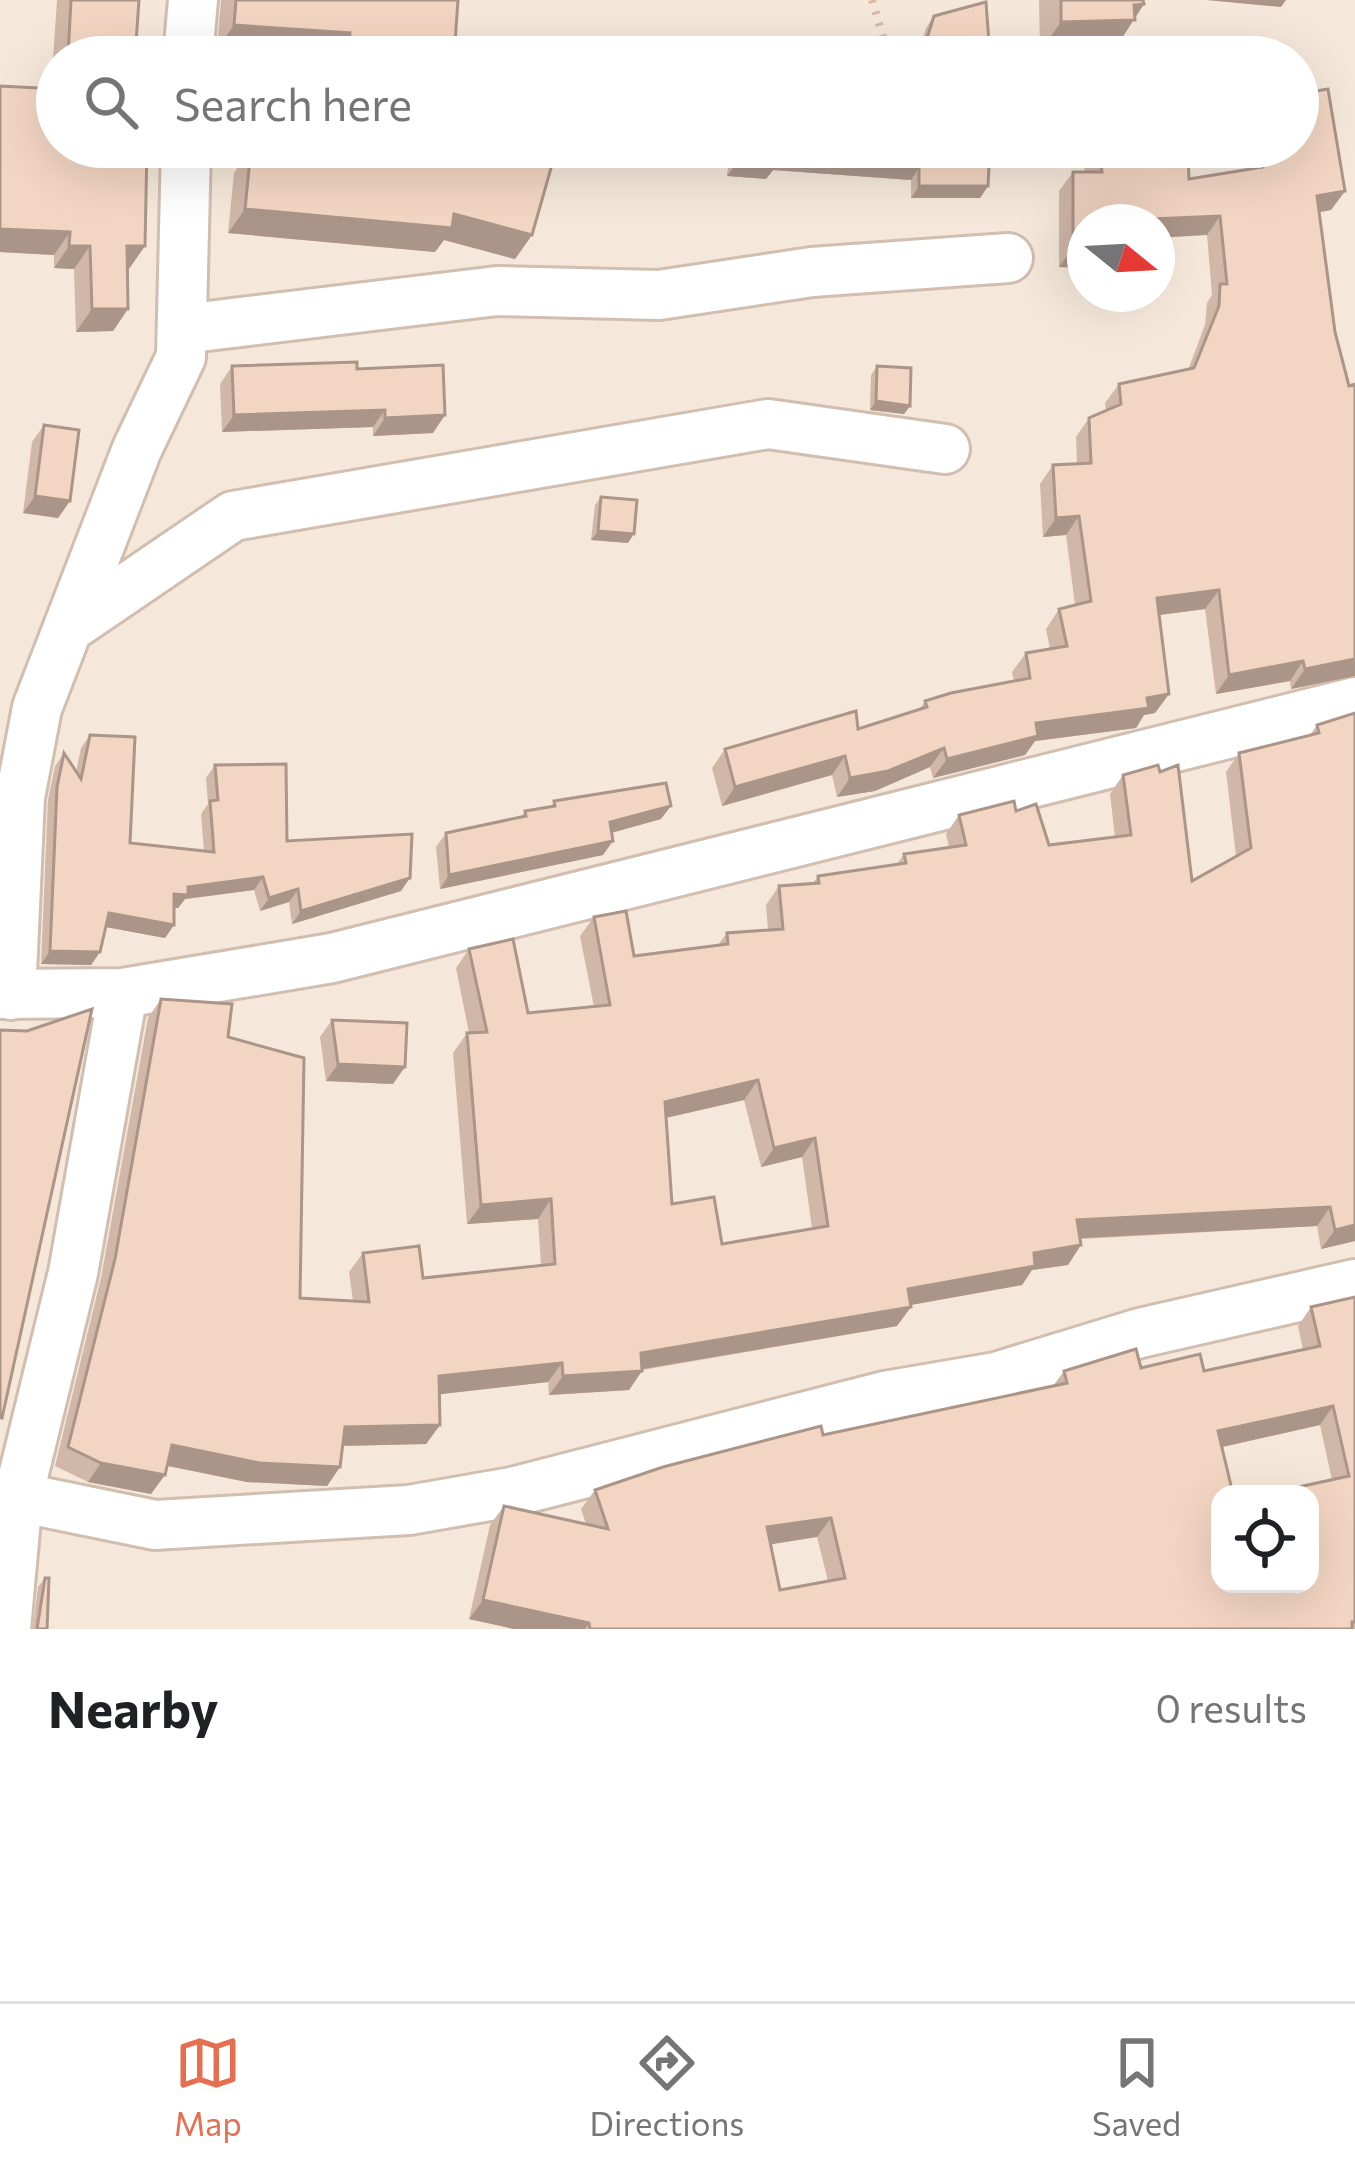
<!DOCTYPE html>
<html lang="en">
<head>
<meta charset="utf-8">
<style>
	:root { --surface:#fff; --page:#f6f6f6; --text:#202124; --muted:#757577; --line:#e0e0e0; --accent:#e76f51 }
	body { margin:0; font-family:Commissioner,sans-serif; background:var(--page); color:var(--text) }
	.controls { position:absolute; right:36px; bottom:36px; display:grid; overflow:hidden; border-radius:24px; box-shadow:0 12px 48px #0002 }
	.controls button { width:108px; height:108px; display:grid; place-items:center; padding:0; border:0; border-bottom:3px solid var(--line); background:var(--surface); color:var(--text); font:60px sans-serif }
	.compass { position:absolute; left:1067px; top:204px; width:108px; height:108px; border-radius:50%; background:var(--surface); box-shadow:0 12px 48px #0002; rotate:108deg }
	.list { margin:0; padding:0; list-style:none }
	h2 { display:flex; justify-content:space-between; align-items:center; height:156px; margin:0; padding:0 48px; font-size:51px }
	h2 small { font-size:39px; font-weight:400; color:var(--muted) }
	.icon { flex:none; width:66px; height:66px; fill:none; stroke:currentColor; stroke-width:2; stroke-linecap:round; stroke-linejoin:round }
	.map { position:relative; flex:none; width:1355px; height:1629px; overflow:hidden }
	.search { position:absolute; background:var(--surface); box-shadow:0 12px 48px #0002; left:36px; right:36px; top:36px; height:132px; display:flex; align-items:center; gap:30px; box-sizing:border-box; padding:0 42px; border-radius:66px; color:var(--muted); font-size:45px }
	.sheet { height:372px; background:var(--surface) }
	nav { display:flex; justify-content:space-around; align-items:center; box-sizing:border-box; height:168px; border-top:3px solid var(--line); background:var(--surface); font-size:33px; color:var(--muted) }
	nav a { display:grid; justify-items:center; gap:6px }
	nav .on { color:var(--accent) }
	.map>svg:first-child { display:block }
	.residential { fill:#f5e8da; fill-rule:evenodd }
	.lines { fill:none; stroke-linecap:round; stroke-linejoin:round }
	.minor-casing { stroke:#d1beb0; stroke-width:54 }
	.path { stroke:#d9b8a5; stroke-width:8; stroke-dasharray:3 9; stroke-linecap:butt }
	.minor { stroke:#fff; stroke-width:48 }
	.wall { fill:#d1b7a8; fill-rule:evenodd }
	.shaded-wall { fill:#aa9588 }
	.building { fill:#f3d5c3; stroke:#aa9588; stroke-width:3; fill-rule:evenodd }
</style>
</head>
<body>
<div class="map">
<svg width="1355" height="1629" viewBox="0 0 1355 1629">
	<rect width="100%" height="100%" fill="#fdf6ec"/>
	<path class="residential" d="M0 0H1355V1629H0ZM57 57H1298V147H57ZM1085 222H1157V294H1085ZM1220 1494H1310V1584H1220Z"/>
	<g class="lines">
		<g class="minor-casing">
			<path id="minor" d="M188 57 193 0
				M183 329 497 291 659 295 812 272 1008 258
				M73 625 233 516 768 424 945 449
				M0 994 123 993 332 958 1355 702
				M11 995 20 797 37 708 137 449 181 357 186 147
				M18 1497 155 1525 409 1510 512 1492 885 1396 996 1377 1140 1333 1355 1284
				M6 1629 18 1497 73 1273 123 993"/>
		</g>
		<path class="path" d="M872 0 889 57"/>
		<use href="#minor" class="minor"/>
	</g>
	<path class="wall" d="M57 0H139L135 57H57V147L145 246 128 269V309L113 331 76 332 74 269 54 268V255L0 252V86L51 88Z
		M221 0H458L454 57H333L217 49Z
		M1039 0H1143L1144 4 1114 50 1040 52Z
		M934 16 990 57H916L926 28Z
		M325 147H557L532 235 515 259 444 240 435 252 228 233 234 173 251 149 325 156Z
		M730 147H990L988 186 980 198H911V180L773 170 766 179 727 176Z
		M1245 147H1298L1345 191 1331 210 1319 212 1335 332 1349 386 1355 384V676L1291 689 1290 681 1216 694 1205 609 1159 615 1169 694 1155 713 1144 715 1136 728 1035 741 1025 755 933 778 930 767 875 791 837 797 832 775 722 806 712 768 725 749 858 729 920 709 925 701 1014 681 1012 672 1026 653 1050 649 1046 629 1059 609 1075 605 1066 535 1043 537 1040 484 1053 465 1077 464 1076 437 1089 418 1106 411 1105 403 1119 384 1188 370 1205 325 1207 303 1212 295 1207 235 1085 222V268L1059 267V191L1073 172H1085L1084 167 1098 148 1180 156 1189 179 1247 169Z
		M232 366 357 369 433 433 373 436V427L222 432 220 384Z
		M877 366 910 406 904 414 870 410 871 375Z
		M44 425 70 501 58 518 23 513 32 442Z
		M601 497 628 543 591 540 595 505Z
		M1355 713V1241L1321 1249 1317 1226 1080 1239 1068 1265 1032 1270 1022 1285 910 1305 897 1326 642 1370 629 1390 549 1395 548 1382 439 1394 440 1425 426 1444 343 1446 340 1467 327 1486 247 1482 167 1466 151 1494 88 1482 55 1466 101 1278 148 1018 161 999 228 1037 300 1298 353 1301 349 1272 363 1253 423 1278 541 1265 538 1219 467 1224 453 1053 467 1033H469L456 968 469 949 528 1013 594 1007 580 936 594 917 634 956 718 945 727 933 768 930 766 905 779 886 813 883 818 876 897 864 904 854 949 847 946 834 959 815 1016 811 1049 845 1115 837 1110 794 1123 775 1192 881 1236 856 1226 772 1239 753 1310 735 1317 725ZM744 1100 761 1167 802 1157 812 1228 722 1244 672 1204 666 1118Z
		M90 735 130 843 204 851 201 814 208 804 206 778 215 765 287 841 401 891 292 924 289 902 260 911 254 890 185 899 178 908H174V925L165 938 106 927 100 952 91 965 41 964 48 800 55 766 64 753 76 772 81 748Z
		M554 801 661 819 611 833 603 855 440 889 436 847 446 833 521 817 525 811 551 807Z
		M332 1020 393 1084 326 1081 320 1037Z
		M1355 1297V1629H514L469 1619 490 1525 504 1506 586 1524 581 1509 595 1490 823 1435 1053 1386 1064 1371 1141 1368 1204 1371 1303 1350 1298 1326 1311 1307ZM1320 1425 1332 1480 1220 1584 1222 1447ZM817 1537 828 1581 780 1590 771 1544Z
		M45 1578 47 1629H33L38 1587Z"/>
	<path class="shaded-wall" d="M1206 0H1286L1281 7Z
		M1144 4 1114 50 1040 52 1061 22 1134 5Z
		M234 25 350 33 333 57 217 49Z
		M776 157 919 168 911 180 773 170 766 179 727 176 736 164Z
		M919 186H988L980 198H911Z
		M1345 191 1331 210 1304 215 1317 196Z
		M245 209 454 214 532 235 515 259 444 240 435 252 228 233Z
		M1220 216 1207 235 1157 238V222H1128L1129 220Z
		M0 229 70 232 54 255 0 252Z
		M69 246H90L74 269 54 268Z
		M127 246H145L129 269H111Z
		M1073 248H1085V268L1059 267Z
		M92 309H128L113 331 76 332Z
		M876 401 910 406 904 414 870 410Z
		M385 410 373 427 222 432 234 415Z
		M445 415 433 433 373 436 385 418Z
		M35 496 70 501 58 518 23 513Z
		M1079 516 1066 535 1043 537 1056 518Z
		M598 531 634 534 628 543 591 540Z
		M1219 590 1205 609 1144 617 1157 598Z
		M1355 659V676L1291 689 1305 669Z
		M1303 661 1290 681 1216 694 1229 675Z
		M1169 694 1155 713 1144 715 1136 728 1035 741 1025 755 933 778 947 759 1036 723Z
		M944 748 930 767 875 791 837 797 850 778Z
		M845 756 832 775 722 806 735 787Z
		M671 806 661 819 600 836 610 822Z
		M613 841 603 855 440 889 449 875Z
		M263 877 254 890 185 899 178 908 165 907 174 894 188 887Z
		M410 878 401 891 292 924 301 911Z
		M298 889 289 902 260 911 269 898Z
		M109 913 174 925 165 938 100 926Z
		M50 951 100 952 91 965 41 964Z
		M338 1064 405 1067 393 1084 326 1081Z
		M758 1080 744 1100 652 1121 665 1102Z
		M815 1138 802 1157 761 1167 774 1148Z
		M551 1199 538 1219 467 1224 481 1205Z
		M1330 1207 1317 1226 1064 1239 1077 1220Z
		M1355 1225V1241L1321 1249 1335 1230Z
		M1081 1245 1068 1265 1032 1270 1022 1285 894 1308 908 1289 1034 1253Z
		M911 1307 897 1326 631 1371H642L629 1390 549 1395 563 1376 641 1353Z
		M562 1363 548 1382 425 1396 439 1376Z
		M1333 1406 1320 1425 1204 1451 1218 1431Z
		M440 1425 426 1444 332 1446 345 1427Z
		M172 1445 340 1467 327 1486 247 1482 159 1464Z
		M101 1463 165 1475 151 1494 88 1482Z
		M831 1518 817 1537 754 1547 767 1527Z
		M483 1600 589 1623 585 1629H514L469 1619Z"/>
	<path class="building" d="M71 0H139L135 57H68Z
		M236 0H458L454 57H348L350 33 234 25Z
		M1061 0H1143L1144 4 1134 5 1135 20 1061 22Z
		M986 2 990 57H921L934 16Z
		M0 86 57 89V147H147L145 246H127L128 309H92L90 246H69L70 232 0 229Z
		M1328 89 1345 191 1317 196 1335 332 1349 386 1355 384V659L1305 669 1303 661 1229 675 1219 590 1157 598 1169 694 1147 698 1149 708 1036 723 1038 736 947 759 944 748 888 771 850 778 845 756 735 787 725 749 856 711 858 729 927 707 925 701 951 693 1030 678 1026 653 1067 646 1059 609 1091 601 1079 516 1056 518 1053 465 1091 463 1089 418 1121 404 1119 384 1194 368 1219 306 1220 284H1227L1220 216 1129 220V222H1085V248H1073V172H1102L1098 148 1103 147H1180V156H1188L1189 179 1263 167 1261 147H1298V94Z
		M340 147H557L532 235 454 214 452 228 245 209 251 149 339 157Z
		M737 147H990L988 186H919V168L776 157 775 167 736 164Z
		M357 362V369L443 365 445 415 385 418V410L234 415 232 366Z
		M877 366 911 368 910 406 876 401Z
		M44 425 79 430 70 501 35 496Z
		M601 497 637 500 634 534 598 531Z
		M1355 713V1225L1335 1230 1330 1207 1077 1220 1081 1245 1034 1253 1035 1266 908 1289 911 1307 641 1353 642 1371 563 1376 562 1363 439 1376 440 1425 345 1427 340 1467 260 1463 172 1445 165 1475 101 1463 68 1447 115 1259 161 999 232 1004 228 1037 304 1058 300 1298 369 1302 363 1253 419 1246 423 1278 555 1264 551 1199 481 1205 467 1033 487 1032 469 949 513 939 528 1013 610 1005 594 917 626 911 634 956 728 944 727 933 783 929 779 886 819 883 818 876 906 863 904 854 966 845 959 815 1014 801 1016 811 1036 804 1049 845 1131 835 1123 775 1158 765 1160 772 1178 765 1192 881 1251 848 1239 753 1319 733 1317 725ZM758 1080 774 1148 815 1138 828 1226 722 1244 714 1197 672 1204 665 1102Z
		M90 735 135 737 130 843 214 852 210 801 218 800 215 765 286 764 287 841 412 834 410 878 301 911 298 889 269 898 263 877 188 887V895L174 894V925L109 913 100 952 50 951 57 787 64 753 81 779Z
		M666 783 671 806 610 822 613 841 449 875 446 833 526 816 525 811 555 806 554 801Z
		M92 1009 2 1418 0 1417V1030L27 1031Z
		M332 1020 407 1023 405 1067 338 1064Z
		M1355 1297V1622H1352V1629H590L589 1623 483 1600 504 1506 608 1529 595 1490 663 1467 821 1426 823 1435 1067 1383 1064 1371 1136 1349 1141 1368 1200 1354 1204 1371 1320 1346 1311 1307ZM1333 1406 1349 1476 1266 1494H1310V1584H1220V1494H1233L1218 1431ZM831 1518 845 1578 780 1590 767 1527Z
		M45 1578H49L47 1629H37Z"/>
</svg>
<div class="controls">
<button><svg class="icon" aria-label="locate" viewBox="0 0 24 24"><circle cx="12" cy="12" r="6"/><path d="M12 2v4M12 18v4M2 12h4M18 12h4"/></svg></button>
</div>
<svg class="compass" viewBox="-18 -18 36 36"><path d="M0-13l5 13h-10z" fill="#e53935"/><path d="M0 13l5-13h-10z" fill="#757577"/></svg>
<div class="search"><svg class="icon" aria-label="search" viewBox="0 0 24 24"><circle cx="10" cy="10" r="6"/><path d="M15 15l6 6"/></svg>Search here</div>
</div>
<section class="sheet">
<h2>Nearby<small>0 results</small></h2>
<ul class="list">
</ul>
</section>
<nav>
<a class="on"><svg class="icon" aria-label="map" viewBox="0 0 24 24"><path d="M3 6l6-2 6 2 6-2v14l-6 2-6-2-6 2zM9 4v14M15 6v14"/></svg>Map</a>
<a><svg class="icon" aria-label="directions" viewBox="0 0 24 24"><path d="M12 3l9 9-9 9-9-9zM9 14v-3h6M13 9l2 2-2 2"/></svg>Directions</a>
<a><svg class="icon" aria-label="saved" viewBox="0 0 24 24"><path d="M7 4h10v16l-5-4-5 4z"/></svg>Saved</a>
</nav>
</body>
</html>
